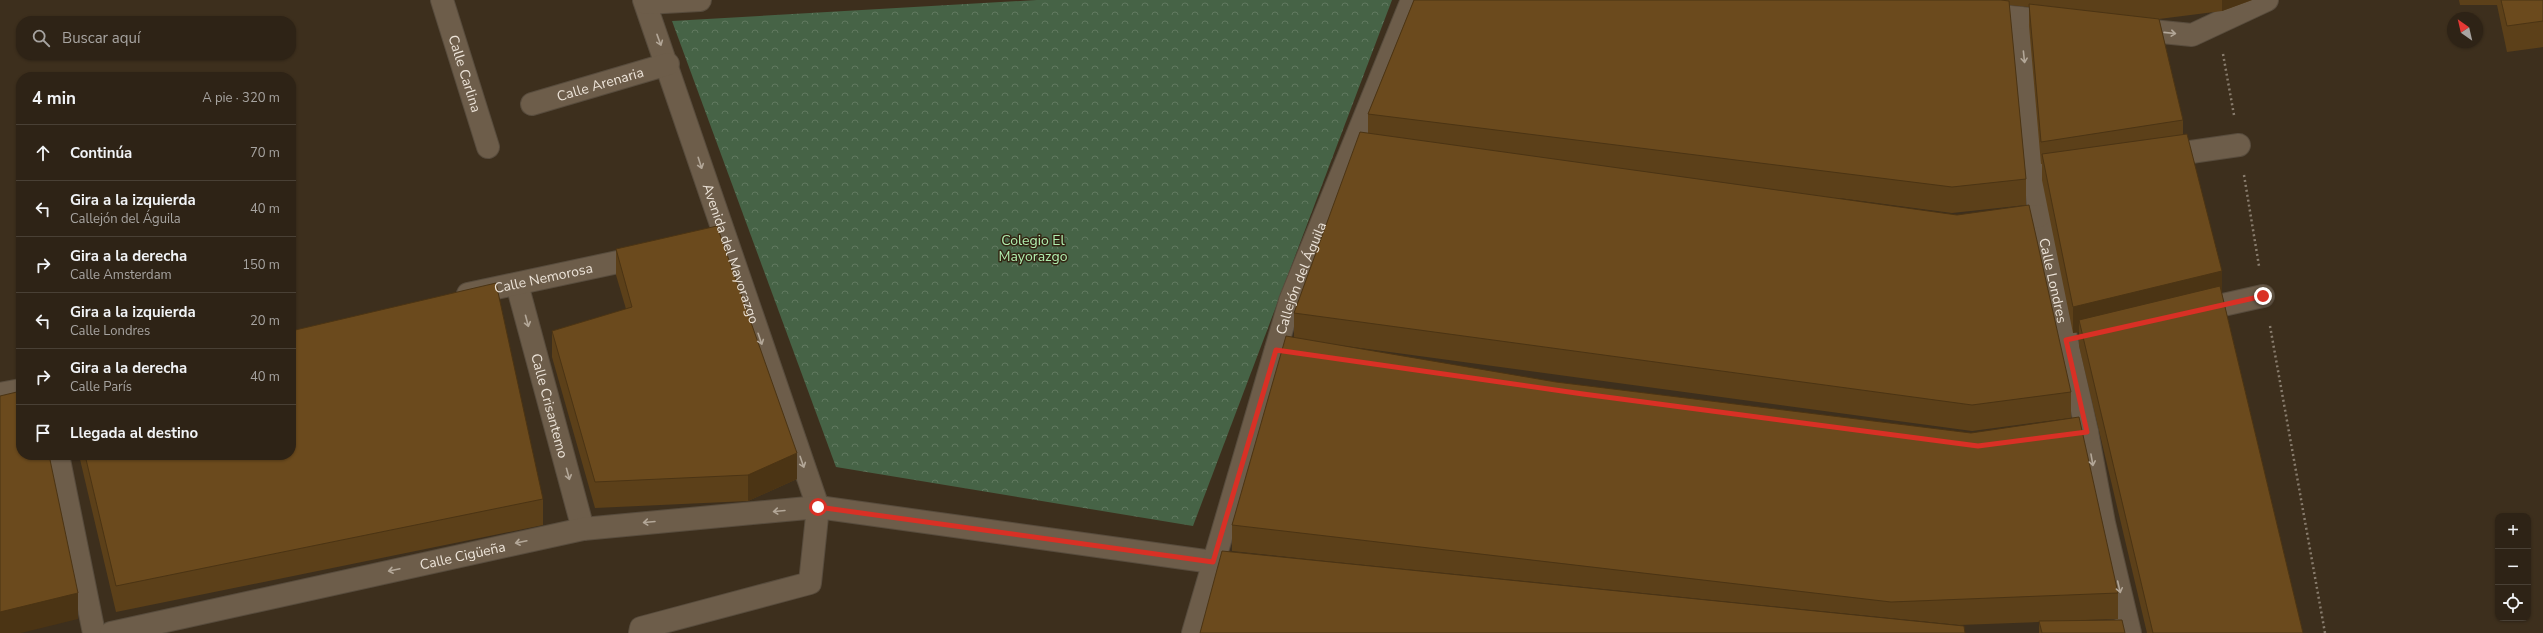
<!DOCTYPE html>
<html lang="es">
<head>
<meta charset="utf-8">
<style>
	:root { --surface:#2e2316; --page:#3a2f23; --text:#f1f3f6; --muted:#a7a4a1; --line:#494035 }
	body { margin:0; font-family:"Nunito Sans",sans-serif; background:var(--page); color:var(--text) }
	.controls { position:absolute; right:12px; bottom:12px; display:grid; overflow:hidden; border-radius:8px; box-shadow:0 1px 3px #0004 }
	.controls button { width:36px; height:36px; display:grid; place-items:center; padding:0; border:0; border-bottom:1px solid var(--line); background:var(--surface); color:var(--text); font:20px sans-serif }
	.compass { position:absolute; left:2447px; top:12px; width:36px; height:36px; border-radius:50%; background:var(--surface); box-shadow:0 1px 3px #0004; rotate:326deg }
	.stop { position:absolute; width:12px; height:12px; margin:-9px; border:3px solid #d93025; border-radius:50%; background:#fff }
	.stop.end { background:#d93025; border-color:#fff; box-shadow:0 1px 4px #0008 }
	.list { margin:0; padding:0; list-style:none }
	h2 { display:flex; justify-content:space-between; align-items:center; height:52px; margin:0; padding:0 16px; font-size:17px }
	h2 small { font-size:13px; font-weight:400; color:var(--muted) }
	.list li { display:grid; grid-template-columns:26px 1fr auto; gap:12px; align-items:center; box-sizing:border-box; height:56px; padding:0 16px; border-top:1px solid var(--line) }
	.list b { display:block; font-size:15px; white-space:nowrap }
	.list p { margin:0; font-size:13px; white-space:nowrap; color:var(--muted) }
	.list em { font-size:13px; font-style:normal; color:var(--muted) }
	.icon { flex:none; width:22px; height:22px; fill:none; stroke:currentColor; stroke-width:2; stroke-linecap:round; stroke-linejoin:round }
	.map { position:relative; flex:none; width:2543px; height:633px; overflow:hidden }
	.search { position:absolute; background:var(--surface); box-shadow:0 1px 3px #0004; left:16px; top:16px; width:280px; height:44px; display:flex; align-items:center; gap:10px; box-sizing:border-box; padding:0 14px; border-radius:16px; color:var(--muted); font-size:15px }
	.panel { position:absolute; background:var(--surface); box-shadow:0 1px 3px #0004; left:16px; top:72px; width:280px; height:388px; border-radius:16px }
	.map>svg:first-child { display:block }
	.park { fill:url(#park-crowns) }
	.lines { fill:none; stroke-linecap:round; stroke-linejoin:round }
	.lane-casing { stroke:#584c3d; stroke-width:24 }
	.street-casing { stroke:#584c3d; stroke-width:24 }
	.path { stroke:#887c6d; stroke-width:2.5; stroke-dasharray:2 3; stroke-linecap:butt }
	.lane { stroke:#6d5d4a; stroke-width:22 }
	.street { stroke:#6d5d4a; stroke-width:22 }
	.wall { fill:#5c4019 }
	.shaded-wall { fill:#4b3414 }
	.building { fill:#6b4a1d; stroke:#4b3414 }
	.oneway { stroke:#b3a798 }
	.route { stroke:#d93025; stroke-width:5 }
	.labels { text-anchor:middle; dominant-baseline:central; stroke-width:3; stroke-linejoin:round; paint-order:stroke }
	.street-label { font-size:14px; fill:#ece3d8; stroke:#332513 }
	.park-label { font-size:14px; fill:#b1efb0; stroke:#332513 }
</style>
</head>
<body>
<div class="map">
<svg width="2543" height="633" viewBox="0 0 2543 633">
	<defs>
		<pattern id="park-crowns" width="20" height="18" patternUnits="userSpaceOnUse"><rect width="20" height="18" fill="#466346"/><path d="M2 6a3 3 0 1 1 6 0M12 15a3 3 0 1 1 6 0" fill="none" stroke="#617960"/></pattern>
	</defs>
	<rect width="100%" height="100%" fill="#3d2f1d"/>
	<path class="park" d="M1037 0H1392L1193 526 836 467 672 21Z"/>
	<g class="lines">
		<g class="lane-casing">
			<g id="lane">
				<path id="s1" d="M2038 20 2020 18 2039 216 2087 432 2104 523 2130 633"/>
				<path d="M2132 29 2192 35 2267 0"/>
				<path d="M2163 156 2239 145"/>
				<path d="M2196 311 2263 296"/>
				<path d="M640 633 641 628 810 583 818 507"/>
			</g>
		</g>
		<g class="street-casing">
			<g id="street">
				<path id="s2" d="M442 0 488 147"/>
				<path id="s3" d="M644 0 818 507"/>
				<path d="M646 3 700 0"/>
				<path d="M1982 14 2020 18"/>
				<path id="s4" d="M532 104 668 64"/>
				<path d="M2002 221 2039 216"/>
				<path id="s5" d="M517 284 583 529"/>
				<path id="s6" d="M468 294 646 256"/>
				<path d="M1276 350 1312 355"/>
				<path d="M0 394 21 390"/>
				<path d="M2052 436 2087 432"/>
				<path d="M58 455 94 633"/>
				<path id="s7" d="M111 633 583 529 818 507 1248 567"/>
				<path id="s8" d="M1193 633 1290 301 1412 0"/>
				<path d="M2081 633 2129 631"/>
			</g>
		</g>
		<path class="path" d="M2223 54 2234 115
			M2244 175 2259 266
			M2270 326 2325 633"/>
		<use href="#lane" class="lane"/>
		<use href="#street" class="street"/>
	</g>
	<path class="wall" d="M1414 0H2252L2222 11 2159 19 2183 120V135L2222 294 2303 633H2147L2079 346V332L2073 333 2042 180V164H2041L2029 26V7L2009 5 2026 179V205L1952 213 1839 198 2071 392V418L1972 431 1338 345 2118 593V619L2086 620 2125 633H2039V622L1959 625 1325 561 1232 551V525L1294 338V313L1368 133V114Z
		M2459 0H2543V47L2507 52 2497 5H2460Z
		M616 249 797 479 748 501 595 508 552 357V331L626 309 616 275Z
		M79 455H291L543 499V525L116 612Z"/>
	<path class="shaded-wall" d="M2222 0H2252L2222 11Z
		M2222 271V297L2079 320V332L2073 333V307Z
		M797 453V479L748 501V475Z
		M78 593V619L21 633H0V612Z"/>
	<path class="building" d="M1414 0H2001L2009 1 2026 179 1952 187 1368 114Z
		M2501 0H2543V21L2507 26Z
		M2029 4 2159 19 2183 120 2041 142Z
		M1360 132 1957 215 2029 205 2071 392 1972 405 1294 313Z
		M2187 134 2222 271 2073 307 2042 154Z
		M717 226 797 453 748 475 595 482 552 331 632 307 616 249Z
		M496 283 543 499 116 586 85 455H291V331Z
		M2220 286 2303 633H2153L2079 320Z
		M1286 336 1556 382 1971 433 2079 417 2118 593 1891 602 1232 525Z
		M21 391V455H49L78 593 0 612V396Z
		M1222 551 1964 626 1965 633H1200Z
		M2122 620 2125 633H2042L2039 621Z"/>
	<defs><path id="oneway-shaft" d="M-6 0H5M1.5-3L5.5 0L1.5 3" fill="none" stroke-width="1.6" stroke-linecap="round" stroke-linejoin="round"/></defs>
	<g class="oneway">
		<use href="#oneway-shaft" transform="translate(2170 33) rotate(6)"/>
		<use href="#oneway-shaft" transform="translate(659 40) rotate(70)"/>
		<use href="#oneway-shaft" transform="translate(2024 57) rotate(84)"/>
		<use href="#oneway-shaft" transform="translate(700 163) rotate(72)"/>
		<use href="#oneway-shaft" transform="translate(527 321) rotate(75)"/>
		<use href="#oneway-shaft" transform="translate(760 339) rotate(71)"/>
		<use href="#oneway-shaft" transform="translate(2092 460) rotate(80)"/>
		<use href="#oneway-shaft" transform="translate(802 462) rotate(71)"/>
		<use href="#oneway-shaft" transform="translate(568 474) rotate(75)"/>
		<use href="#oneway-shaft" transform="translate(779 511) rotate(175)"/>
		<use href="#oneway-shaft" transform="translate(649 522) rotate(175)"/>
		<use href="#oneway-shaft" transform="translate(521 542) rotate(168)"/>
		<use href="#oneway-shaft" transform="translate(394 570) rotate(168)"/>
		<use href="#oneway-shaft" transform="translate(2119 587) rotate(77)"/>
	</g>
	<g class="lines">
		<path class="route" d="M818 507 1213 562 1276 350 1583 394 1978 446 2087 432 2066 340 2263 296"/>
	</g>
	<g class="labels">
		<g class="street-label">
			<text stroke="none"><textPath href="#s2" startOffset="77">Calle Carlina</textPath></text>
			<text stroke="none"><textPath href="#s4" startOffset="71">Calle Arenaria</textPath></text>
			<text stroke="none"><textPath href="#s3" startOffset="268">Avenida del Mayorazgo</textPath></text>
			<text stroke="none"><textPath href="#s6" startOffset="77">Calle Nemorosa</textPath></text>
			<text stroke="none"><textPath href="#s8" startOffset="371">Callejón del Águila</textPath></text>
			<text stroke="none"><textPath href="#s1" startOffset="283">Calle Londres</textPath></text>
			<text stroke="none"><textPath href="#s5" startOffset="126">Calle Crisantemo</textPath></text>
			<text stroke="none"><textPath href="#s7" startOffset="360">Calle Cigüeña</textPath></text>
		</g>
		<g class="park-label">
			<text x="1033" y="240">Colegio El<tspan x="1033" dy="16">Mayorazgo</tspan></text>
		</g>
	</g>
</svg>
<div class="controls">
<button>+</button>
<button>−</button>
<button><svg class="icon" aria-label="locate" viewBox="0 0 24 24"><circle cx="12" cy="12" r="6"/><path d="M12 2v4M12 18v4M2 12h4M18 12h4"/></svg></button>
</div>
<svg class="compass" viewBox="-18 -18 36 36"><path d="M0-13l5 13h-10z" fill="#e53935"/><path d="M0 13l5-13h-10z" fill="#a7a4a1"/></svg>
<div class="stop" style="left:818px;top:507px"></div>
<div class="stop end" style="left:2263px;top:296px"></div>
<div class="search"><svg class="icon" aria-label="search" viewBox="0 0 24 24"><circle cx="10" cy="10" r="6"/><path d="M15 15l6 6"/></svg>Buscar aquí</div>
<section class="panel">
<h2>4 min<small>A pie · 320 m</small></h2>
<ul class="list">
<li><svg class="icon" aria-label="ahead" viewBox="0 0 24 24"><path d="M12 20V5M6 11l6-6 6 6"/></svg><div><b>Continúa</b></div><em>70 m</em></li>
<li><svg class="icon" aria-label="left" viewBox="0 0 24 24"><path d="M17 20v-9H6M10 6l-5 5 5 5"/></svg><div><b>Gira a la izquierda</b><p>Callejón del Águila</p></div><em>40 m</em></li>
<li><svg class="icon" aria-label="right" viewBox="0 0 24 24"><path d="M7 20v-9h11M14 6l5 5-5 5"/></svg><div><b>Gira a la derecha</b><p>Calle Amsterdam</p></div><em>150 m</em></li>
<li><svg class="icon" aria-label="left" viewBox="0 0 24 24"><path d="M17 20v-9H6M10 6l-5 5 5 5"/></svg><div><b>Gira a la izquierda</b><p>Calle Londres</p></div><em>20 m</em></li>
<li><svg class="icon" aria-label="right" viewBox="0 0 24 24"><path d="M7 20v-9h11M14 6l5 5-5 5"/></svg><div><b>Gira a la derecha</b><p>Calle París</p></div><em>40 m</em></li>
<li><svg class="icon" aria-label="arrive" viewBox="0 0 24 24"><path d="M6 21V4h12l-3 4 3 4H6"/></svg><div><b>Llegada al destino</b></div></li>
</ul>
</section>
</div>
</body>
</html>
